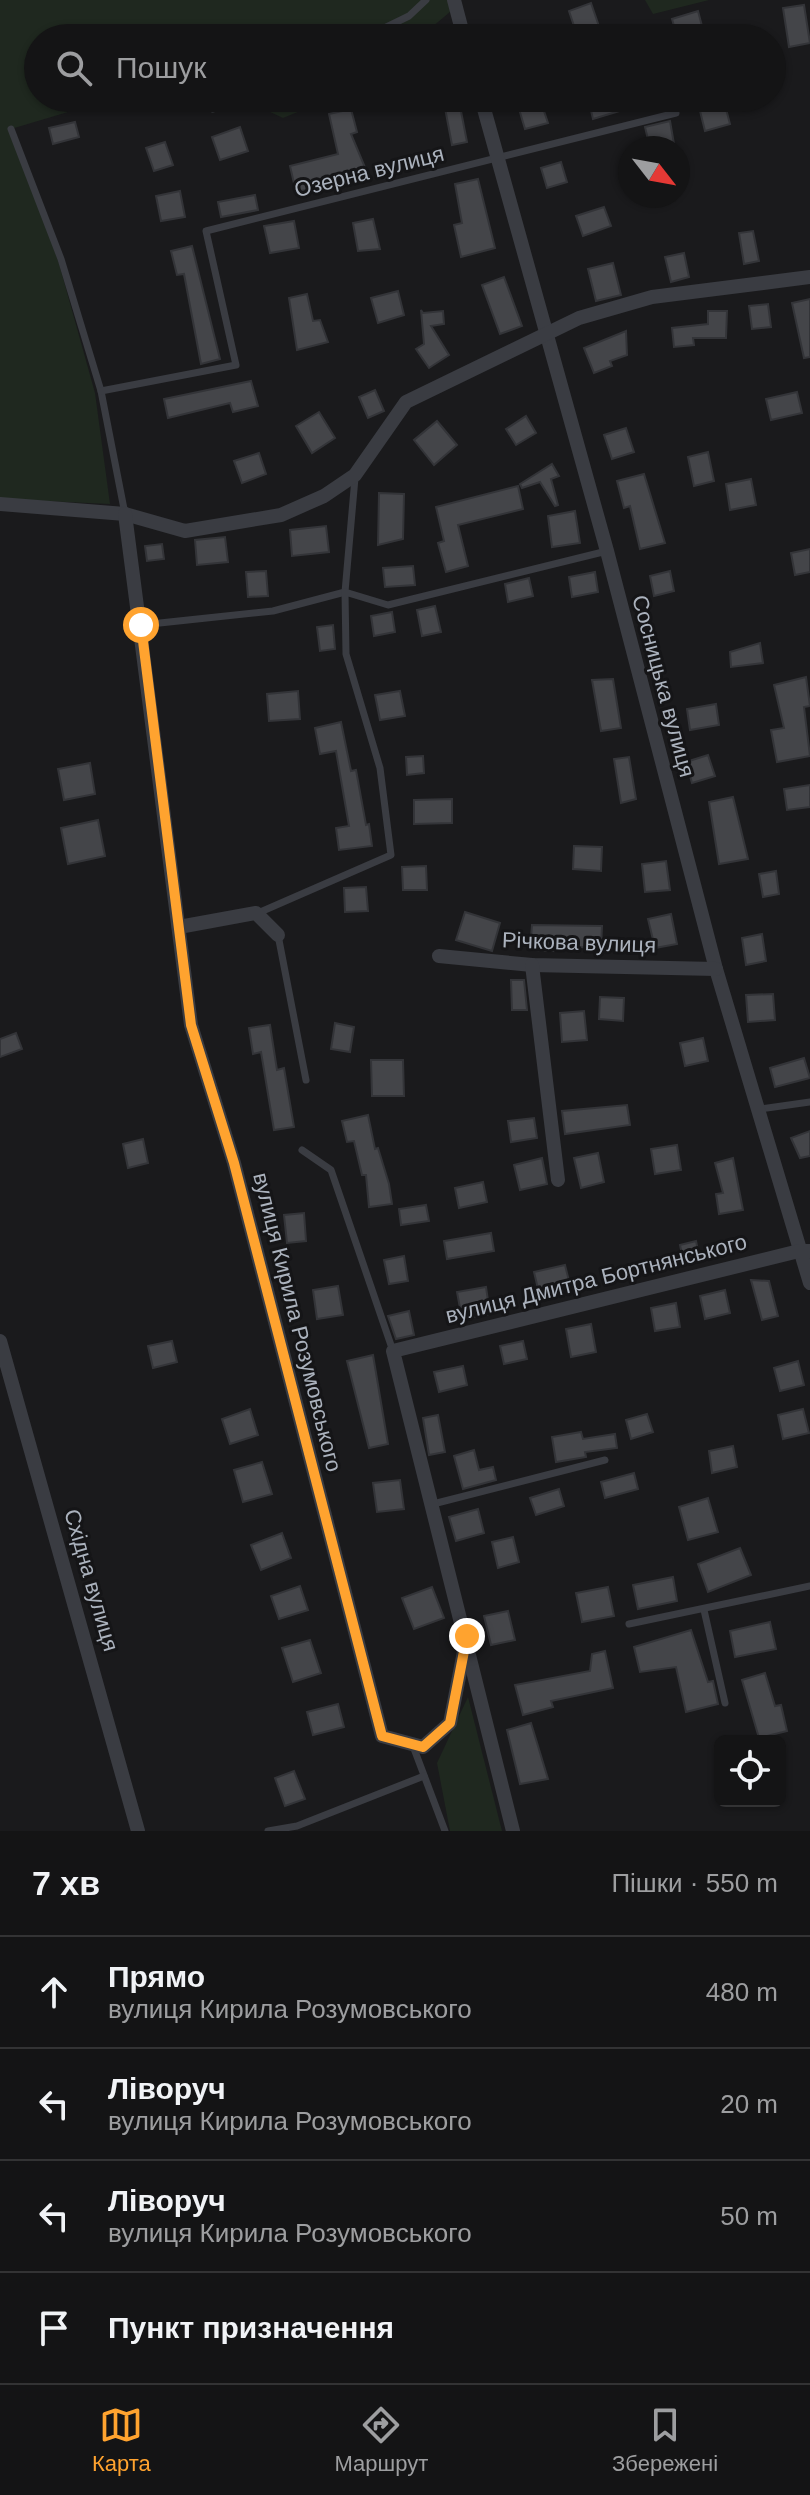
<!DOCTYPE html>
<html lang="uk">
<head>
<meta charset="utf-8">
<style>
	:root { --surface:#141415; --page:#1d1d1e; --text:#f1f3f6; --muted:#9d9ea0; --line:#333334; --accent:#ffa32f }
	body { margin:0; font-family:Helvetica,sans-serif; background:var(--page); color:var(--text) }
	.controls { position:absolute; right:24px; bottom:24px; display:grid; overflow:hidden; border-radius:12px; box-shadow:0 2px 6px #0004 }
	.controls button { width:72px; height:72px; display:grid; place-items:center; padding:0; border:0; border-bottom:2px solid var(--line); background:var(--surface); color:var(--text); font:40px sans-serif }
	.compass { position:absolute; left:618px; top:136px; width:72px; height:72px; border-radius:50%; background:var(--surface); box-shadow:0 2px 6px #0004; rotate:121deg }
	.stop { position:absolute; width:24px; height:24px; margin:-18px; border:6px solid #ffa32f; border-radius:50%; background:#fff }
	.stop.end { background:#ffa32f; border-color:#fff; box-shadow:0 2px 8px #0008 }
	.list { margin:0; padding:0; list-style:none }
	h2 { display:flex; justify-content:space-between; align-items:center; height:104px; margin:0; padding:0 32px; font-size:34px }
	h2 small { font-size:26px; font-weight:400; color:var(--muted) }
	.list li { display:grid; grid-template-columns:52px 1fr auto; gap:24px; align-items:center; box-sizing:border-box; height:112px; padding:0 32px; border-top:2px solid var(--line) }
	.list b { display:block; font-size:30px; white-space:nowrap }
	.list p { margin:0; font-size:26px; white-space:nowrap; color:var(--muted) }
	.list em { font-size:26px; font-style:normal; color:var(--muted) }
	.icon { flex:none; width:44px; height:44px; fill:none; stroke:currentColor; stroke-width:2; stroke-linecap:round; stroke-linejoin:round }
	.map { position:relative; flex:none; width:810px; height:1831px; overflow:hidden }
	.search { position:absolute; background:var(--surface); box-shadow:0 2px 6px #0004; left:24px; right:24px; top:24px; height:88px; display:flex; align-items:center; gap:20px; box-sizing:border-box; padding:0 28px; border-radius:44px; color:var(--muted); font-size:30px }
	.sheet { height:552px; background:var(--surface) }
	nav { display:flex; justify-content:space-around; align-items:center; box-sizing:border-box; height:112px; border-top:2px solid var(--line); background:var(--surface); font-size:22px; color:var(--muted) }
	nav a { display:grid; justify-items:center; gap:4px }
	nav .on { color:var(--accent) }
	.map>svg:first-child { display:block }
	.green { fill:#1f281f }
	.building { fill:#444549; stroke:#333438; stroke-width:2 }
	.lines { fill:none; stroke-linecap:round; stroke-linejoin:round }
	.lane { stroke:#3a3c42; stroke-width:7 }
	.street { stroke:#3a3c42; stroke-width:14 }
	.route { stroke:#ffa32f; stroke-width:10 }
	.labels { text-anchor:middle; stroke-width:6; stroke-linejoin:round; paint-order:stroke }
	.street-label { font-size:22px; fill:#abb2bd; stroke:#151517 }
</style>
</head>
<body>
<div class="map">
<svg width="810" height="1831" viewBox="0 0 810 1831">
	<rect width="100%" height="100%" fill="#1a1a1c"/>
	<!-- green -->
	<g class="green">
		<path d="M0 0H455L457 6 419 38H38V98H115L11 129 58 260 95 393 110 504 0 499Z"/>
		<path d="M645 0H709L653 14Z"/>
		<path d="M240 98H332L283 118Z"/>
		<path d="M468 1697 502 1831H450L437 1763Z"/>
	</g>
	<!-- building -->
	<g class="building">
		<path d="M591 3 603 38H578L569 11Z"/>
		<path d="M804 5 810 43 789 47 783 8Z"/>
		<path d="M698 11 702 26 676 33 672 19Z"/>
		<path d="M588 98H622L626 109 593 119Z"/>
		<path d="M541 102 548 123 525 129 519 109Z"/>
		<path d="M725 105 730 124 705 131 700 111Z"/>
		<path d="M460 106 467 142 452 145 445 108Z"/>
		<path d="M351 109 357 132 351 134 369 177 296 192 290 166 338 154 329 114Z"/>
		<path d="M670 121 674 144 650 148 645 127Z"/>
		<path d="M75 122 79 137 53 144 49 128Z"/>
		<path d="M240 127 248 151 220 160 212 137Z"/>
		<path d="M165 142 173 165 154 171 146 148Z"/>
		<path d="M561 162 567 182 547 188 541 168Z"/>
		<path d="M478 179 495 248 461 257 454 225 462 223 455 184Z"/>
		<path d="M180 191 185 217 161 221 156 196Z"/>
		<path d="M255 195 258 210 221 217 218 202Z"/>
		<path d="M604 207 611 226 583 236 576 216Z"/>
		<path d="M373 219 380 249 358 251 353 223Z"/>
		<path d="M294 221 299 248 270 253 264 226Z"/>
		<path d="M753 231 759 261 744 264 739 233Z"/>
		<path d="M192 246 220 359 201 364 184 274 177 275 171 251Z"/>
		<path d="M684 253 689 277 671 282 665 257Z"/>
		<path d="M613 263 621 295 596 301 588 269Z"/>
		<path d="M504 277 522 326 500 334 482 285Z"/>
		<path d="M398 291 404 315 378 323 371 298Z"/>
		<path d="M307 294 313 321 320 320 328 342 297 350 289 298Z"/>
		<path d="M810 299V357L804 358 792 303Z"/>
		<path d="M768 304 771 327 752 329 749 306Z"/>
		<path d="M421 310 423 313 443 311 444 324 431 326 449 355 429 368 416 349 424 344Z"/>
		<path d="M708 311H727L726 338H693L694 345 674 347 672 328 708 324Z"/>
		<path d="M626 331 627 355 610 361 612 366 594 373 584 348Z"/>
		<path d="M251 381 258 406 233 412 230 403 168 418 164 399Z"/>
		<path d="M375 390 384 411 368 418 359 397Z"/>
		<path d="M797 392 802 413 771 420 766 399Z"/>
		<path d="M319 412 335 438 312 453 296 426Z"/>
		<path d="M526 416 536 433 516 445 506 429Z"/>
		<path d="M437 421 457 445 434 465 414 440Z"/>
		<path d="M626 428 634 452 612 459 604 435Z"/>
		<path d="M708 452 714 481 694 486 688 457Z"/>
		<path d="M259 453 266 474 242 483 234 461Z"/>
		<path d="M552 464 559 476 551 479 558 505 555 506 540 482 522 488 520 484Z"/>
		<path d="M644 474 665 543 640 549 630 506 624 508 617 481Z"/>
		<path d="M751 479 756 505 730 510 726 484Z"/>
		<path d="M518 486 523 509 458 525 468 566 446 572 438 543 444 541 436 507Z"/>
		<path d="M379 493 404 494 403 539 378 545Z"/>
		<path d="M575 511 580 543 552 547 548 516Z"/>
		<path d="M326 526 329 552 292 556 290 530Z"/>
		<path d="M225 537 228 562 197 565 195 540Z"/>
		<path d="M162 544 164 559 147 561 145 546Z"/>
		<path d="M810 549V572L795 575 791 553Z"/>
		<path d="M413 566 415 585 385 587 383 568Z"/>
		<path d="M266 571 268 596 248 597 246 572Z"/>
		<path d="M670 571 674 591 654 596 650 576Z"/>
		<path d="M595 572 598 592 572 597 569 577Z"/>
		<path d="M529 578 533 596 508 602 505 584Z"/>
		<path d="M435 606 441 632 422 636 417 610Z"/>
		<path d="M392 612 395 632 374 636 371 616Z"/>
		<path d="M333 625 335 649 320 651 317 627Z"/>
		<path d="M760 643 763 663 731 667 730 652Z"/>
		<path d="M806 677 810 706 804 707 810 756 777 762 771 730 784 728 774 685Z"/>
		<path d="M613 679 621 728 601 731 592 680Z"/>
		<path d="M298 691 300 719 269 721 267 694Z"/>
		<path d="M400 691 405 716 380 720 375 695Z"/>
		<path d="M716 704 719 725 690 730 687 709Z"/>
		<path d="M341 722 351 771 356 770 366 825 369 824 372 846 339 850 336 828 349 826 336 751 320 754 315 728Z"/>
		<path d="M708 755 715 776 692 783 686 762Z"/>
		<path d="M423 756 424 773 407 775 406 757Z"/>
		<path d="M629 757 636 799 621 803 614 759Z"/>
		<path d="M90 763 95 794 64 800 58 769Z"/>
		<path d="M810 785V807L787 810 784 789Z"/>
		<path d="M733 797 748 859 719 864 709 802Z"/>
		<path d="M452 799V823L414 824V800Z"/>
		<path d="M98 820 105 856 68 864 61 828Z"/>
		<path d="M574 846 602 847 601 871 573 869Z"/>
		<path d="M666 861 670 890 645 892 642 864Z"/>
		<path d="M426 866 427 890H403L402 867Z"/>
		<path d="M776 871 779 894 763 897 759 874Z"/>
		<path d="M366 887 368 911 345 912 344 888Z"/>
		<path d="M465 912 500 923 492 951 456 940Z"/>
		<path d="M671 914 677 944 655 948 648 919Z"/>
		<path d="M532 925 602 926 601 948 555 946V951L530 950Z"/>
		<path d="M762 934 766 961 746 965 742 938Z"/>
		<path d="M511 980H524L527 1010H512Z"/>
		<path d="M773 994 775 1020 748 1022 746 995Z"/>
		<path d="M600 997 624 998 623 1021 599 1019Z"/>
		<path d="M584 1011 587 1040 562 1042 560 1013Z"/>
		<path d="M335 1023 354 1027 350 1052 331 1049Z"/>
		<path d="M270 1025 277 1070 284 1068 294 1127 274 1130 261 1052 253 1054 249 1028Z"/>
		<path d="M16 1033 22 1049 0 1057V1039Z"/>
		<path d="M703 1038 708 1061 685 1066 680 1043Z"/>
		<path d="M804 1058 810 1078 775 1087 770 1068Z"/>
		<path d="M371 1060H403L404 1096H372Z"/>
		<path d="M627 1105 630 1125 565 1134 562 1111Z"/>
		<path d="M368 1115 375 1149 378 1148 389 1184 392 1204 369 1207 366 1175H362L354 1141 347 1142 342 1121Z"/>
		<path d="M534 1118 537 1138 511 1142 508 1121Z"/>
		<path d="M810 1131V1156L800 1158 791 1138Z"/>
		<path d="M143 1139 148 1163 128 1168 123 1144Z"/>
		<path d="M677 1145 681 1170 655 1174 651 1149Z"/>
		<path d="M598 1153 604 1182 581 1188 574 1158Z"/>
		<path d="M542 1158 547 1184 520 1190 514 1165Z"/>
		<path d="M733 1158 743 1210 719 1214 716 1194 723 1193 715 1163Z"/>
		<path d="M483 1182 487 1202 459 1208 455 1188Z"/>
		<path d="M426 1205 429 1221 401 1225 399 1209Z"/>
		<path d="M304 1213 306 1241 287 1243 284 1215Z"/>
		<path d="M491 1233 494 1251 447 1259 444 1241Z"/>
		<path d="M696 1241 700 1260 684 1264 680 1245Z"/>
		<path d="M404 1256 408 1281 389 1284 384 1260Z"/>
		<path d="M565 1265 570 1285 539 1293 534 1272Z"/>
		<path d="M751 1280 769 1281 778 1316 762 1320Z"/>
		<path d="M338 1286 343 1315 317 1319 313 1290Z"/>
		<path d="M486 1287 490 1314 462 1319 457 1292Z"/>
		<path d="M725 1290 730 1313 705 1319 700 1296Z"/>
		<path d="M676 1303 680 1327 655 1331 651 1308Z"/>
		<path d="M409 1311 414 1335 396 1339 388 1316Z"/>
		<path d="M591 1324 596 1352 571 1357 566 1329Z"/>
		<path d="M172 1341 177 1362 153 1368 148 1346Z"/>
		<path d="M523 1341 527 1359 504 1364 500 1346Z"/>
		<path d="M373 1355 388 1444 369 1448 347 1361Z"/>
		<path d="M798 1361 804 1385 780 1391 774 1368Z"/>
		<path d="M463 1366 467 1385 439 1392 434 1372Z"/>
		<path d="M250 1409 258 1435 230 1444 222 1419Z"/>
		<path d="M803 1409 809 1433 783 1439 778 1415Z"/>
		<path d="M647 1414 653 1432 631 1439 626 1420Z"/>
		<path d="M438 1415 445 1452 429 1455 423 1418Z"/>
		<path d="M581 1432 583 1439 615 1434 617 1448 585 1452 586 1457 556 1462 552 1437Z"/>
		<path d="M733 1446 737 1467 712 1473 709 1451Z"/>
		<path d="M474 1450 479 1470 493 1467 496 1480 463 1489 454 1456Z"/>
		<path d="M262 1462 272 1494 243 1502 234 1470Z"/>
		<path d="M634 1473 638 1489 605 1498 601 1482Z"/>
		<path d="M400 1480 404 1509 377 1512 373 1483Z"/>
		<path d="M559 1489 564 1506 536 1515 530 1498Z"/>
		<path d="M708 1498 718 1532 688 1540 679 1507Z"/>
		<path d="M478 1509 484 1533 456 1541 449 1517Z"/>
		<path d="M282 1533 291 1558 261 1570 251 1545Z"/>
		<path d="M513 1537 519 1562 498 1568 492 1542Z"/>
		<path d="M740 1548 751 1575 708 1592 698 1564Z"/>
		<path d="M673 1577 677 1601 638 1609 633 1585Z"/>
		<path d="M300 1586 308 1610 279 1619 271 1596Z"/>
		<path d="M432 1587 444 1618 414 1629 402 1598Z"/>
		<path d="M608 1587 614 1616 582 1622 576 1593Z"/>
		<path d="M508 1611 515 1640 491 1645 484 1616Z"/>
		<path d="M770 1622 776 1649 735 1657 730 1631Z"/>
		<path d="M691 1630 708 1682 713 1681 718 1704 686 1712 676 1667 640 1672 634 1647Z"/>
		<path d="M310 1640 321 1673 293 1682 282 1648Z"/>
		<path d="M605 1651 613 1688 551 1701 553 1707 523 1715 515 1685 590 1671 592 1654Z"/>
		<path d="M765 1673 775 1706 781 1705 787 1731 759 1738 742 1680Z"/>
		<path d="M338 1704 344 1727 313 1735 307 1712Z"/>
		<path d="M531 1723 548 1779 520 1784 507 1730Z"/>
		<path d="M294 1771 305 1799 285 1806 275 1778Z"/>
	</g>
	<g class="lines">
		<!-- lane -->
		<g class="lane">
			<path d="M364 38 409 16 426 0"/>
			<path d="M213 109 237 98"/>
			<path d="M11 129 61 259 101 391 125 514"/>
			<path d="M101 391 236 365 206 231 676 113"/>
			<path d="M141 625 273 611 345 592 355 478"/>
			<path d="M258 913 391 855 380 768 346 654 345 592 388 605 607 551"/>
			<path d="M278 935 306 1080"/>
			<path d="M760 1109 810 1102"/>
			<path d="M302 1150 331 1170 393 1351"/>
			<path d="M433 1504 605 1460"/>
			<path d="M704 1610 725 1703"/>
			<path d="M629 1624 810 1586"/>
			<path d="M413 1746 445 1831"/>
			<path d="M268 1831 297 1826 424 1776"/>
		</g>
		<!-- street -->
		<g class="street">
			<path d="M454 0 464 38"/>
			<path d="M481 98 607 551 716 969 810 1283"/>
			<path d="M0 504 125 514 185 531 281 515 324 496 355 475 406 402 579 318 652 297 810 277"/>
			<path d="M125 514 191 1025 234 1163 382 1736 423 1747 450 1723 467 1636"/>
			<path d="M179 927 256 913 278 935"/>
			<path d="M439 956 532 965 716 969"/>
			<path d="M532 965 558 1180"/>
			<path d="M0 1341 138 1831"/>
			<path d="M513 1831 393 1351 799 1251H810"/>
		</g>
	</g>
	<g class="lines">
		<!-- route -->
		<path class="route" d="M141 625 191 1025 234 1163 382 1736 423 1747 450 1723 467 1636"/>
	</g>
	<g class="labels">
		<!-- street labels -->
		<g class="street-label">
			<text transform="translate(369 171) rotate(-14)" y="8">Озерна вулиця</text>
			<text transform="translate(664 686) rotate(75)" y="8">Сосницька вулиця</text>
			<text transform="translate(579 942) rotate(2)" y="8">Річкова вулиця</text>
			<text transform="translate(596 1278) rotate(-14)" y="8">вулиця Дмитра Бортнянського</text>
			<text transform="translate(298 1322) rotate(76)" y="8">вулиця Кирила Розумовського</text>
			<text transform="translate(92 1580) rotate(74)" y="8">Східна вулиця</text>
		</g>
	</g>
</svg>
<div class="controls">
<button><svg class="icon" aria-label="locate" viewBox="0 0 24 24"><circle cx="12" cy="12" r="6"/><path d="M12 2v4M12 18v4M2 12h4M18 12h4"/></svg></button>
</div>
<svg class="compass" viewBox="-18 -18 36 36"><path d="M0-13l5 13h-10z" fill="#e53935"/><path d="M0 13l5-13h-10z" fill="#9d9ea0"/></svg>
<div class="stop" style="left:141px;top:625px"></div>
<div class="stop end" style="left:467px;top:1636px"></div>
<div class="search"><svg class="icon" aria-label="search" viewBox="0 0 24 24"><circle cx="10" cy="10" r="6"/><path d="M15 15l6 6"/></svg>Пошук</div>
</div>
<section class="sheet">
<h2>7 хв<small>Пішки · 550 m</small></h2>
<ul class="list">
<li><svg class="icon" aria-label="ahead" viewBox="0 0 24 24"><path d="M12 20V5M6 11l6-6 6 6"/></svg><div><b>Прямо</b><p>вулиця Кирила Розумовського</p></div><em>480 m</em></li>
<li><svg class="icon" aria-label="left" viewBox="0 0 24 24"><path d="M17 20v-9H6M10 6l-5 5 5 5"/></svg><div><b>Ліворуч</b><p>вулиця Кирила Розумовського</p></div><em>20 m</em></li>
<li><svg class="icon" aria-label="left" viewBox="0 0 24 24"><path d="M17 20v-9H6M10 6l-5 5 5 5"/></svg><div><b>Ліворуч</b><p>вулиця Кирила Розумовського</p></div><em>50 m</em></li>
<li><svg class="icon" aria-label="arrive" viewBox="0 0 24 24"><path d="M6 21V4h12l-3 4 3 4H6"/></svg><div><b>Пункт призначення</b></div></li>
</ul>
</section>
<nav>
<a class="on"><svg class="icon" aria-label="map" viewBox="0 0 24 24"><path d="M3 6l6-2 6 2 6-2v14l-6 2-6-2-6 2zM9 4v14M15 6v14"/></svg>Карта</a>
<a><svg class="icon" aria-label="directions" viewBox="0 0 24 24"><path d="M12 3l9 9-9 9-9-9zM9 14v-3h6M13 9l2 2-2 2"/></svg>Маршрут</a>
<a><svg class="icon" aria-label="saved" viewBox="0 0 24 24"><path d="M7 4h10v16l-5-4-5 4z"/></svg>Збережені</a>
</nav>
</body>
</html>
